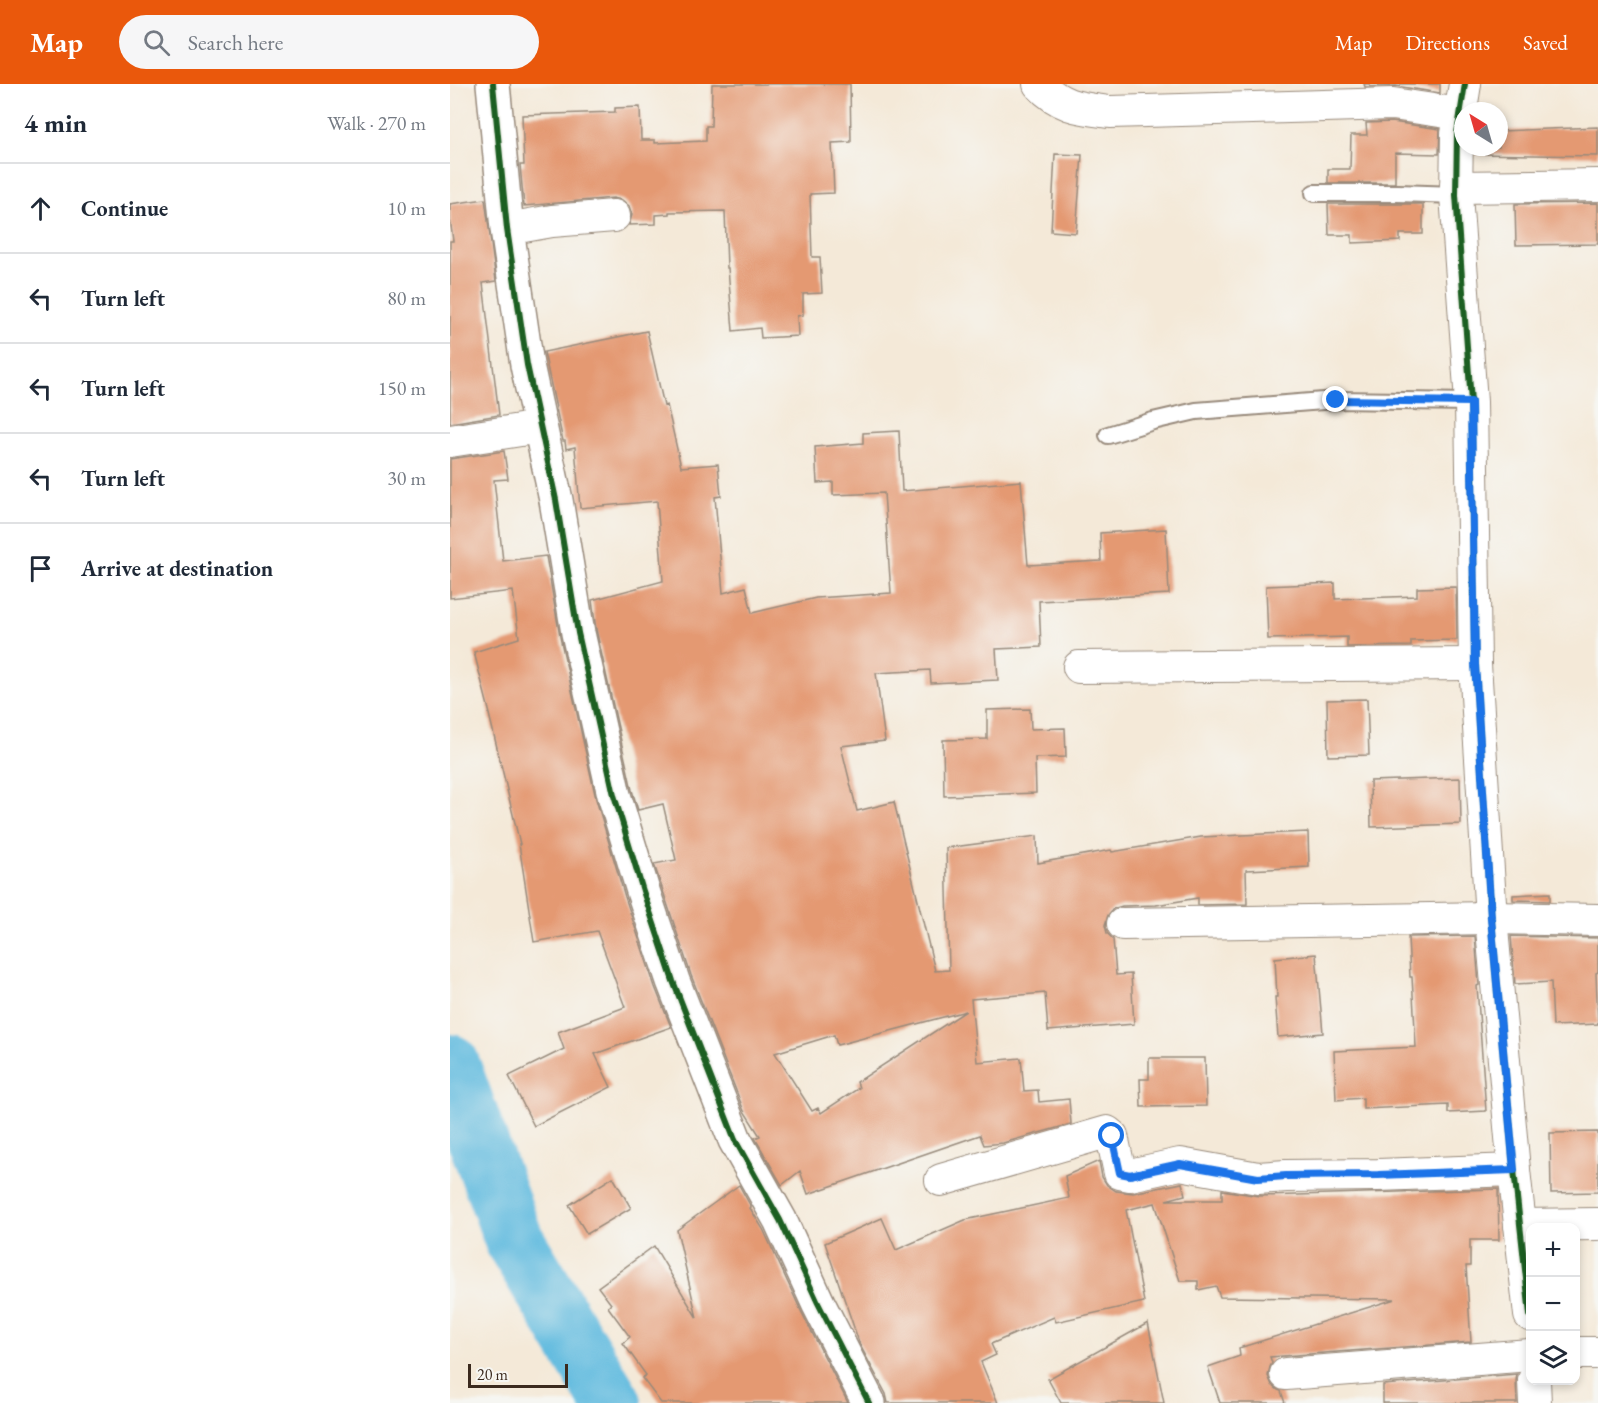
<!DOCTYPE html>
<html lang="en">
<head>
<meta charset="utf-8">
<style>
	:root { --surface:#fff; --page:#f6f6f7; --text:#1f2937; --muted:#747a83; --line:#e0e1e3; --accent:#ea580c }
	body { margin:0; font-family:"EB Garamond",serif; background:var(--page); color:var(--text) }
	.controls { position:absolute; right:18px; bottom:18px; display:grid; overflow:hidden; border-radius:12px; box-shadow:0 3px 9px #0003 }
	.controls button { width:54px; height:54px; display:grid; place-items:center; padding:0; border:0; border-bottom:2px solid var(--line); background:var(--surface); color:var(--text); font:30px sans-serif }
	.compass { position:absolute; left:1004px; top:18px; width:54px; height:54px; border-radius:50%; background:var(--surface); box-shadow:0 3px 9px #0003; rotate:323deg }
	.scale { position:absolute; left:18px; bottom:15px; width:100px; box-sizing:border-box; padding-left:6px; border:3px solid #3b2a1e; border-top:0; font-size:16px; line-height:21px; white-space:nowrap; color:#3b2a1e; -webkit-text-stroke:4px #f6f6f2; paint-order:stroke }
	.stop { position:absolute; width:18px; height:18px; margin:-14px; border:4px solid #1a73e8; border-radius:50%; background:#fff }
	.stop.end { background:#1a73e8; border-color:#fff; box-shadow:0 2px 6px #0008 }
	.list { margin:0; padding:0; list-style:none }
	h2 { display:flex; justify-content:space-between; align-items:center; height:78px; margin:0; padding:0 24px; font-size:26px }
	h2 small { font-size:20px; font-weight:400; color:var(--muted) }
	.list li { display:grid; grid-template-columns:39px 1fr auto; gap:18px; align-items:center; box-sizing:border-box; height:90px; padding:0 24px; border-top:2px solid var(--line) }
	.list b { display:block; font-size:22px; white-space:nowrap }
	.list em { font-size:20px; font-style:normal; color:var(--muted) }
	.icon { flex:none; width:33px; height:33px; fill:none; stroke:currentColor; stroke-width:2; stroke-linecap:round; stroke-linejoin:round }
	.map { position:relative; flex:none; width:1148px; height:1319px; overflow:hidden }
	header { display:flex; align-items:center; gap:36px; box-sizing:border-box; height:84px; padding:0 30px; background:var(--accent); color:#fff }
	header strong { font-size:28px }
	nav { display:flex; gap:33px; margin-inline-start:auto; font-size:21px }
	.search { width:420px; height:54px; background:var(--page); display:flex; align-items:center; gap:15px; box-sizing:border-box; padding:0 21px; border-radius:33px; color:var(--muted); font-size:22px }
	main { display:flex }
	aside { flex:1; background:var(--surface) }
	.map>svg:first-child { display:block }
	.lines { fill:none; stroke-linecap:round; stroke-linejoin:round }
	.river { stroke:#62bbdf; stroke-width:60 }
	.building { fill:#e49972; fill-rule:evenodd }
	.service-casing { stroke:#988a7b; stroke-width:20 }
	.minor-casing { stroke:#988a7b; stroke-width:34 }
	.tertiary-casing { stroke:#988a7b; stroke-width:36 }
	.service { stroke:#fff; stroke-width:16 }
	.minor { stroke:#fff; stroke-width:32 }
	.tertiary { stroke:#fff; stroke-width:33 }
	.cycleway-casing { stroke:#f6f6f2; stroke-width:10 }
	.cycleway { stroke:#1b5e20; stroke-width:6 }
	.route { stroke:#1a73e8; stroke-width:8 }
</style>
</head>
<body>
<header>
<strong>Map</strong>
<div class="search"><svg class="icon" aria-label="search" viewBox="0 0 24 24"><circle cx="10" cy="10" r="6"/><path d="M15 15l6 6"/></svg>Search here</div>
<nav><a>Map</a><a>Directions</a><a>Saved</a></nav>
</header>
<main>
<aside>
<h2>4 min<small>Walk · 270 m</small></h2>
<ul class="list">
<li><svg class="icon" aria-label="ahead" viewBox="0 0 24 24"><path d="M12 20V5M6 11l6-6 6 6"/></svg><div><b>Continue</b></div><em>10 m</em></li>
<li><svg class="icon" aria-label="left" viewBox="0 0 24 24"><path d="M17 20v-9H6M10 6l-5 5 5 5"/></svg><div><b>Turn left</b></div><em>80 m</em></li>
<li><svg class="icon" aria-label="left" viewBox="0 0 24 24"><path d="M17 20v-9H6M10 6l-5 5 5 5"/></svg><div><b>Turn left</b></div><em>150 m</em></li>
<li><svg class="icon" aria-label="left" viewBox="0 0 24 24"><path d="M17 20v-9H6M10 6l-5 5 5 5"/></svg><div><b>Turn left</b></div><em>30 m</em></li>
<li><svg class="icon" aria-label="arrive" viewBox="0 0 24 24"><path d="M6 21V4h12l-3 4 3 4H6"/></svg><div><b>Arrive at destination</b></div></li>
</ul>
</aside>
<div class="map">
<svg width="1148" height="1319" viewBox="0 0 1148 1319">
	<rect width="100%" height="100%" fill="#f6f6f2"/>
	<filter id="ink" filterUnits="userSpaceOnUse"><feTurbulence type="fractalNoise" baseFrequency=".0167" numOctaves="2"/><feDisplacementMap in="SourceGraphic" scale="12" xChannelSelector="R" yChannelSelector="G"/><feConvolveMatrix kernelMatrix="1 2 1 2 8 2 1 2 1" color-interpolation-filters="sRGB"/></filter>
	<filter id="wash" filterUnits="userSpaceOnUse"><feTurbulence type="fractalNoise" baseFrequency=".008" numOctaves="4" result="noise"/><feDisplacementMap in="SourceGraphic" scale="24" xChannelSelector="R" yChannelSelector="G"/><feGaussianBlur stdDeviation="1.35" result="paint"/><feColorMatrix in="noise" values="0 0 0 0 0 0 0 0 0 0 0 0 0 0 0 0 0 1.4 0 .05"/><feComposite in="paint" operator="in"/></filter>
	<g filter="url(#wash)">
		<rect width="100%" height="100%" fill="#f4e9d8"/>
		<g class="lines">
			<!-- river -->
			<path class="river" d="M0 980 64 1156 162 1319"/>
		</g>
		<g id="blocks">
			<!-- building -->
			<g class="building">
				<path d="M262 0H400L401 58 382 59 384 109 360 110 362 173H370L372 209 353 210V231L347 232 348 252 311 254 310 244 283 247 278 184H277L275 127 219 128V130L206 131V140L179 141 182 131 179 122 172 116 163 114 74 122 70 81H74L72 31 165 28V24L190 23 191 56H205V59L256 57V42H261Z"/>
				<path d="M914 0H990V9L946 2 915 3Z"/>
				<path d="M942 38 990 45 989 70 945 69V99H878V85H900L901 51H917L916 39Z"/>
				<path d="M1148 43V72L1025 70V63H1049V47Z"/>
				<path d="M605 70 632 71 626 149 601 147Z"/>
				<path d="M35 115 46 197 33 199 49 331 0 339V157H3L0 134V120Z"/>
				<path d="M1148 119V160L1066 161 1065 120Z"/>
				<path d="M878 120H973V150H950V157L902 159V151H879Z"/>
				<path d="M197 247 214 322 217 321 231 383 268 380 271 412 265 413 273 509 296 503 302 529 366 514 441 509 434 409 383 411V398L367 399 365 363 413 359V349L449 347 452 407 571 397 578 481 651 477 650 449 716 445 719 510 589 517 591 563 546 565 548 596 481 599 480 586 426 589 435 657 391 662 407 727 444 718 485 887 499 886 496 764 587 752 588 779 661 766 662 768 751 753 858 748 859 783 796 786 797 820 748 821V814L706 821 672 822 663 825 658 831 655 841 657 849 663 855 666 891 681 890 684 940 598 947 595 909 521 915 527 978 571 974 574 1007 588 1006 589 1018 619 1015 621 1040 553 1059 534 1061 530 1051 358 1110 350 1087 332 1101 305 1054 310 1052 294 1027 241 891 204 780 226 776 213 720 188 726 182 706 146 545 142 516 213 497 207 417 130 424 125 363 116 365 115 357H113L94 268ZM516 927 407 998 409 1004 371 1029 368 1024 362 1027 325 969 384 951 387 961Z"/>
				<path d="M54 367 58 395 44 396 53 477 96 472 110 553 146 715 175 813 205 903 221 943 145 970 161 1003 84 1042 59 992 114 965 108 948 175 923 147 847 84 858 69 760H70L39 630H40L24 568 69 554 63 507 0 514V375Z"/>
				<path d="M885 499V515L967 512V504L1006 503 1007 556 961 557V562L897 563V553L818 555 816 502Z"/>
				<path d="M917 615 919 671 878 672 877 616Z"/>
				<path d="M580 625 581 645 615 644 616 673 585 674 586 709 494 712 493 656 537 655V626Z"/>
				<path d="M1010 694 1011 740 921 743 920 697Z"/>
				<path d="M1100 809V817L1063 816V811Z"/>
				<path d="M1025 852 1029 901 1027 902 1036 1027 998 1029V1021L913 1025V1014L886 1016 884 967 966 963 962 893H960L958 853Z"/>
				<path d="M1061 852 1148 854V888L1146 889 1148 940 1103 942 1101 898 1065 900Z"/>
				<path d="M866 870 873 949 828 953 825 913H827L825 874Z"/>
				<path d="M699 974H755L756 1022 691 1023 690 995H699Z"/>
				<path d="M1148 1048V1108L1101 1109 1100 1049Z"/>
				<path d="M649 1077 652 1093 657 1101 666 1107 683 1109 732 1099 735 1111 716 1116H772V1106L809 1112 1048 1105 1049 1156H1020V1182H1016L1021 1258 820 1273 822 1279 820 1283 818 1292 822 1301 828 1306 831 1307 835 1319H770L758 1283 790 1272 789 1264 945 1215 770 1213 766 1202 748 1206V1197H730L705 1119 676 1126 694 1218 606 1238 604 1233 541 1260 546 1271 531 1278 548 1319H438L436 1310 410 1261 375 1159 432 1134 446 1166 515 1136 619 1114 615 1092Z"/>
				<path d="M163 1093 181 1124 137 1150 119 1121Z"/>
				<path d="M289 1101 301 1123 300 1124 313 1145 351 1227 398 1319H211L192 1294 196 1291 173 1259 180 1253 158 1223 161 1220 148 1203 204 1162 247 1234 227 1146Z"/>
				<path d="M698 1239 714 1319H611L598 1295Z"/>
				<path d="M1067 1290 1066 1297 1067 1319H933V1301Z"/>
			</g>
		</g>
	</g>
	<g filter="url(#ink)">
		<use href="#blocks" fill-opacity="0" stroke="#988a7b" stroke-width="1.5"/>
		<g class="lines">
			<defs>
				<g id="service">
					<path d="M864 109H948L1006 111"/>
					<path d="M658 351 703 337 746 327 886 316 1021 318"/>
				</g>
				<g id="minor">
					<path d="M589 0C611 23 629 24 660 28L943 20 1010 30"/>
					<path d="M1015 0 1007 50 1006 111 1021 318 1025 580 1041 834 1064 1086 1080 1231"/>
					<path d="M1006 103 1148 101"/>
					<path d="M57 145 102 137 164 132"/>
					<path d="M0 357 90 343"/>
					<path d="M629 583 1025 580"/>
					<path d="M673 840 1041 834 1148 836"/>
					<path d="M491 1096 657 1048 662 1052 670 1089 680 1091 730 1080 808 1094 836 1092 928 1091 1064 1086"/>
					<path d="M1070 1141 1148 1140"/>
					<path d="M1126 1269H1148"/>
					<path d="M836 1290 1080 1271"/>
					<path d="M1084 1296 1085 1319"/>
				</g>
				<path id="tertiary" d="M43 0 57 145 77 281 106 416 128 549 164 711 193 807 223 897 285 1056 330 1136 368 1219 419 1319"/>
			</defs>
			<!-- service casing -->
			<use href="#service" class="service-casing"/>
			<!-- minor casing -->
			<use href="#minor" class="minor-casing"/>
			<!-- tertiary casing -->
			<use href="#tertiary" class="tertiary-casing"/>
			<!-- service -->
			<use href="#service" class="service"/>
			<!-- minor -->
			<use href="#minor" class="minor"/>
			<!-- tertiary -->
			<use href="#tertiary" class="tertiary"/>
			<defs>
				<g id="cycleway">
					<path d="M43 0 57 145 77 281 106 416 128 549 164 711 193 807 223 897 285 1056 330 1136 368 1219 419 1319"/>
					<path d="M1015 0 1007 50 1006 111 1021 318 1025 580 1041 834 1064 1086 1080 1231"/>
				</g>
			</defs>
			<!-- cycleway casing -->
			<use href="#cycleway" class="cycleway-casing"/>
			<!-- cycleway -->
			<use href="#cycleway" class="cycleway"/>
		</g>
	</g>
	<g class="lines" filter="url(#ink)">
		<!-- route -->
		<path class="route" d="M662 1052 670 1089 680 1091 730 1080 808 1094 836 1092 928 1091 1064 1086 1041 834 1025 580 1021 318 886 316"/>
	</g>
</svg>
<div class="controls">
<button>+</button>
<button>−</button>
<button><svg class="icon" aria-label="layers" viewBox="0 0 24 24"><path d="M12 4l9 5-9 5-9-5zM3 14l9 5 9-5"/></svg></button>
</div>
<svg class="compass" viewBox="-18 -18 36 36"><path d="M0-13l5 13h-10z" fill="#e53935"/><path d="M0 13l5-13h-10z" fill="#747a83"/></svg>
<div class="scale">20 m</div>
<div class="stop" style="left:662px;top:1052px"></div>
<div class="stop end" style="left:886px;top:316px"></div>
</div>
</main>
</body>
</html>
